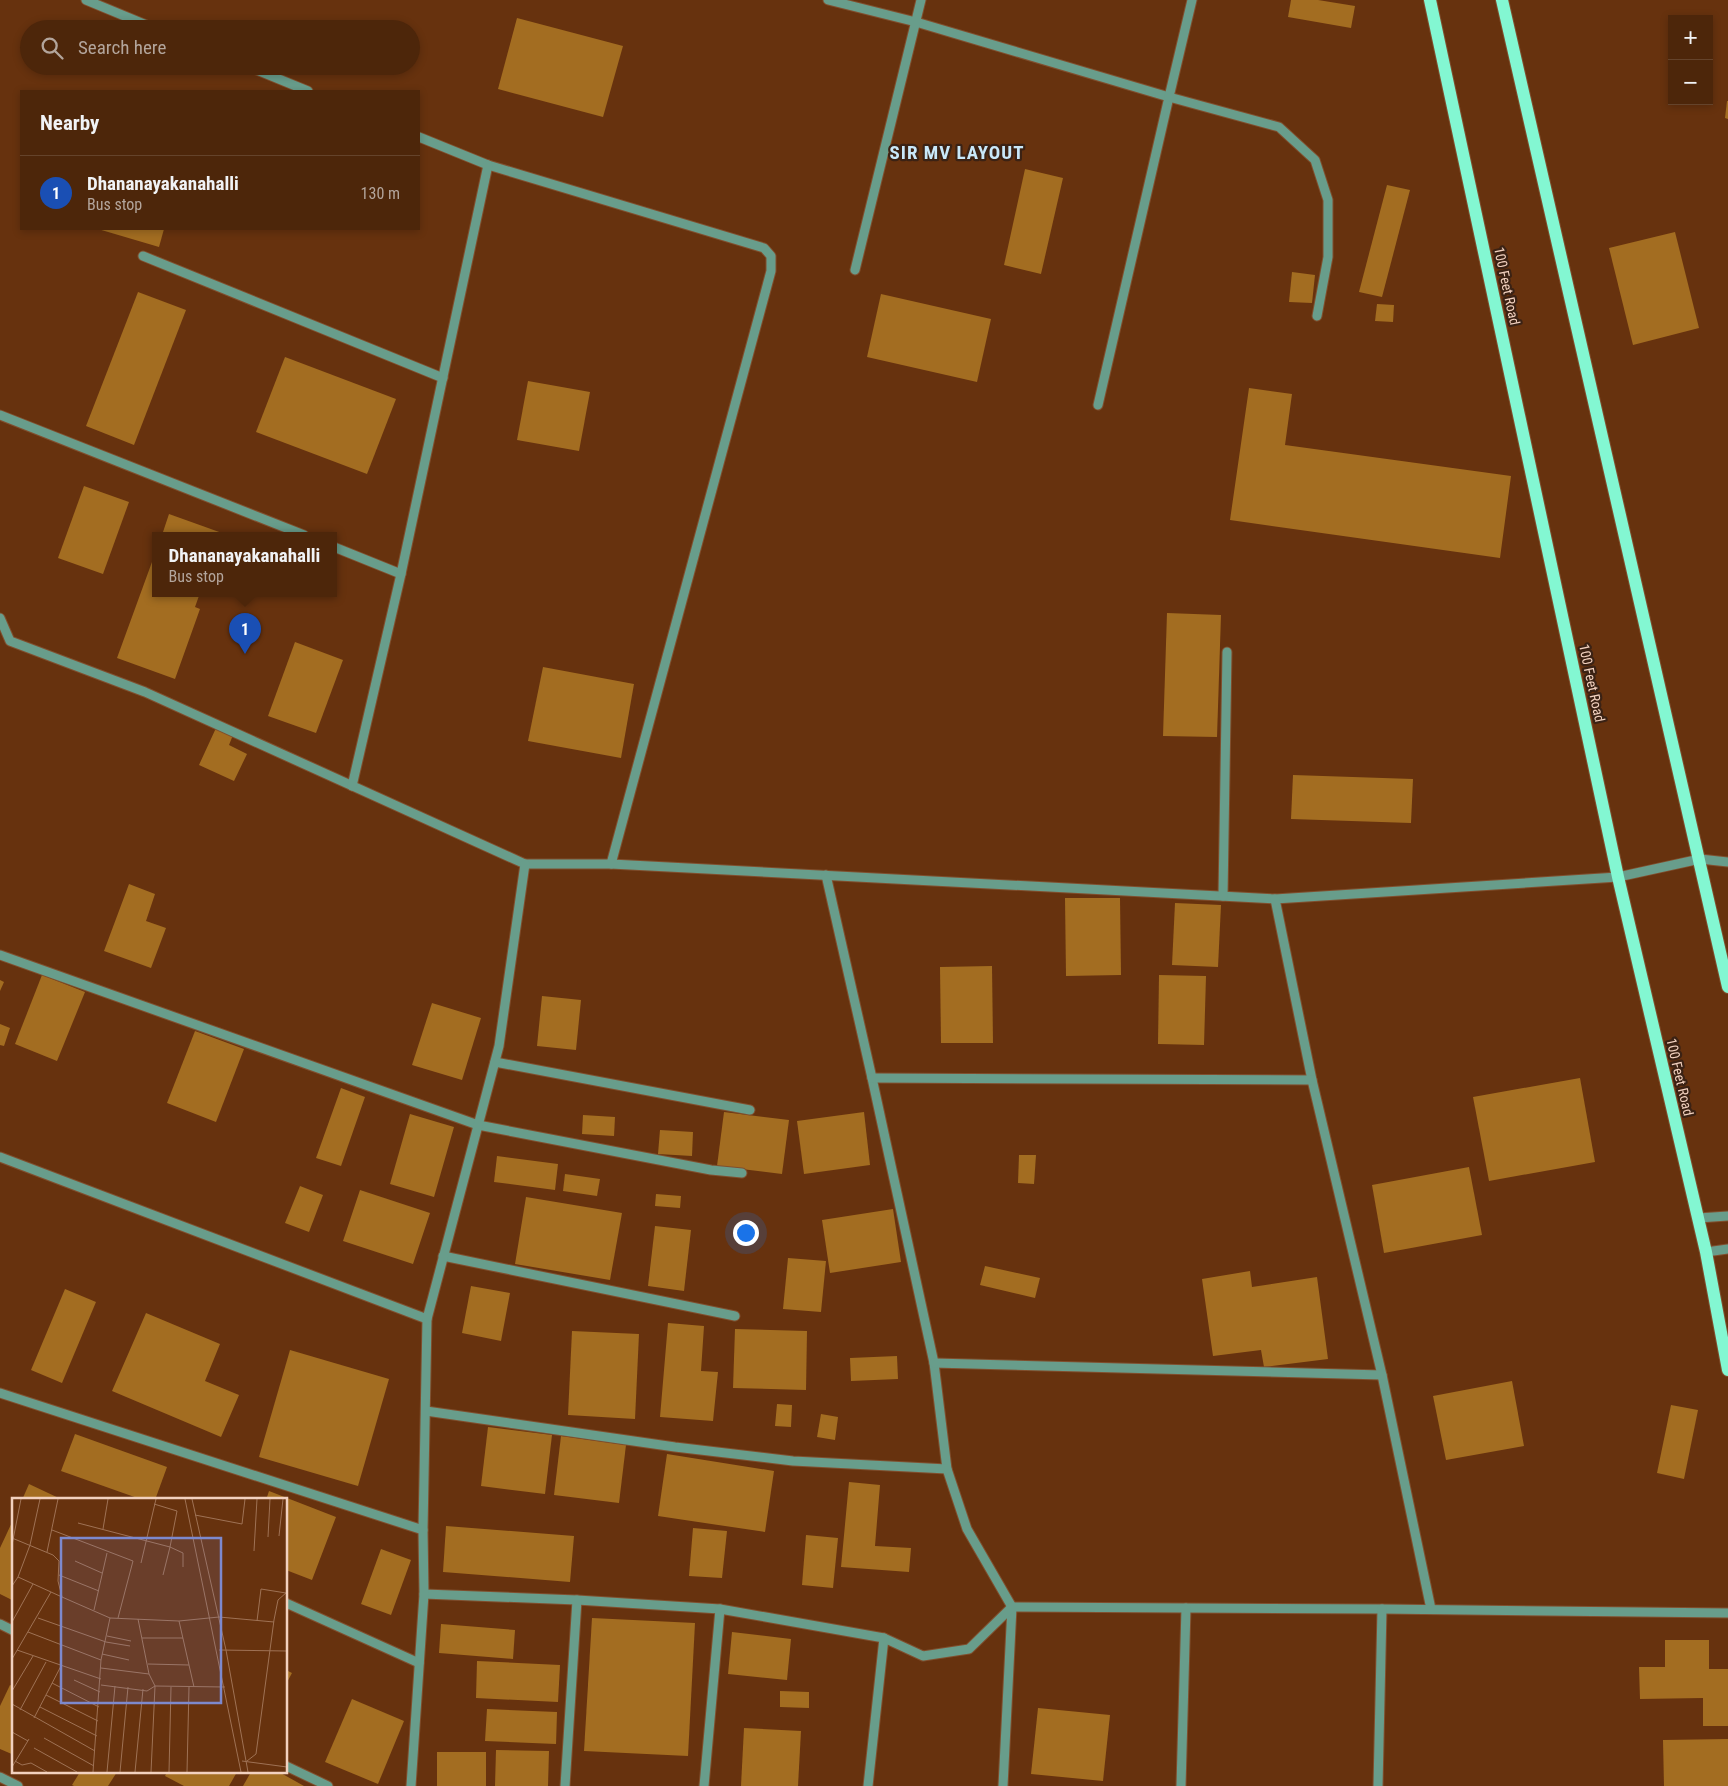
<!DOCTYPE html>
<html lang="en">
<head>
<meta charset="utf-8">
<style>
	:root { --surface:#4d260a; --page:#542e13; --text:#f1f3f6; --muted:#b3a59c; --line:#64432b; --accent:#67c4f0 }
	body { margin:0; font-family:"Roboto Condensed",sans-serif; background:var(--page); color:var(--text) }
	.controls { position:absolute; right:15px; top:15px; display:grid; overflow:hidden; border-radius:0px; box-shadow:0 2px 8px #0003 }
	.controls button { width:45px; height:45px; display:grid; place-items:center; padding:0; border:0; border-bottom:1px solid var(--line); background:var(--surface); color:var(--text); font:25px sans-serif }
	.you { position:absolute; left:745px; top:1232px; width:18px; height:18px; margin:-12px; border:4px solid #fff; border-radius:50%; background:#1a73e8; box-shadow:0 0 0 8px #1a73e833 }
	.badge { display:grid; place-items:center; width:32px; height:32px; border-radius:50%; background:var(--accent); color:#fff; font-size:16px; font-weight:700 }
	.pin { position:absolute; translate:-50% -41px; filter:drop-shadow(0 1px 2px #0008) }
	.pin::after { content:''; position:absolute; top:26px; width:18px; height:15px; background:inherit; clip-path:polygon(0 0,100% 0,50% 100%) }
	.popup { position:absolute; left:152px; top:532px; width:185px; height:65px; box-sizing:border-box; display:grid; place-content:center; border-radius:0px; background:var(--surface); filter:drop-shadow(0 1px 4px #0005); font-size:16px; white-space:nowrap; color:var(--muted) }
	.popup b { font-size:19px; color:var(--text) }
	.popup::after { content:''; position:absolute; left:50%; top:100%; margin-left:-10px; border:10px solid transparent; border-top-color:var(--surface) }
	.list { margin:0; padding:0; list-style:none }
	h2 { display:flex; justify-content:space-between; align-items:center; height:65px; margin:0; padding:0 20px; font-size:21px }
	h2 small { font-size:16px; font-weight:400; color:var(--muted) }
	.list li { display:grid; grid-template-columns:32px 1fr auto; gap:15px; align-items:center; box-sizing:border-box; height:75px; padding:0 20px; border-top:1px solid var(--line) }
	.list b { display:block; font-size:19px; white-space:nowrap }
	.list p { margin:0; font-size:16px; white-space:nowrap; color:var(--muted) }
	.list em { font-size:16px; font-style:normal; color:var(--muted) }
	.icon { flex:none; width:28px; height:28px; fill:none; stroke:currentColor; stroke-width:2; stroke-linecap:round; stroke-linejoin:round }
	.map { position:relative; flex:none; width:1728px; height:1786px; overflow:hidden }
	.search { position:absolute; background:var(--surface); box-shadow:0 2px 8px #0003; left:20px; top:20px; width:400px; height:55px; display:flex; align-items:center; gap:12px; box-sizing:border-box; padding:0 18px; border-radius:28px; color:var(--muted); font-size:19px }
	.panel { position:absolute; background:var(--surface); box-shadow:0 2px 8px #0003; left:20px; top:90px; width:400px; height:140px; border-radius:0px }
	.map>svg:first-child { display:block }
	.building { fill:#a36d21 }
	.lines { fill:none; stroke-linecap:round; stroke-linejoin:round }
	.minor-casing { stroke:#804f2e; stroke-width:11 }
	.major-casing { stroke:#804f2e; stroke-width:14 }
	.minor { stroke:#689d8b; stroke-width:9 }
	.major { stroke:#83f7d2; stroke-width:12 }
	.labels { text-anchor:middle; stroke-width:4.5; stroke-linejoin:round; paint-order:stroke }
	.street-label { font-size:14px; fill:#f2d1bf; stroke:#3b2214 }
	.district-label { font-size:19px; font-weight:bold; letter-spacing:1px; fill:#c9e8f9; stroke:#3b2214 }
	.inset-road { fill:none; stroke:#9f7255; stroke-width:1 }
	.view { fill:#7d89cd; fill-opacity:0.15; stroke:#7d89cd; stroke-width:2.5 }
	.inset-edge { fill:none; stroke:#f2d1bf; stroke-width:2.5 }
</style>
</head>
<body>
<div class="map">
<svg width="1728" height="1786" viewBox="0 0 1728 1786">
	<rect width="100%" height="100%" fill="#67320e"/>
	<!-- building -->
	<g class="building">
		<path d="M1291 0H1318L1355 6 1351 28 1288 17Z"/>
		<path d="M517 18 623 46 603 117 498 89Z"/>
		<path d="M1727 101H1728V119L1725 118Z"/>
		<path d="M1025 169 1063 178 1041 274 1004 265Z"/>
		<path d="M1387 185 1410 190 1382 297 1359 292Z"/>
		<path d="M98 229H164L159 247Z"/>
		<path d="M1675 232 1699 328 1633 345 1609 248Z"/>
		<path d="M1292 272 1315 275 1312 303 1289 302Z"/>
		<path d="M138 292 186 310 134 445 86 426Z"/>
		<path d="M881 294 991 319 977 382 867 357Z"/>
		<path d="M1377 304 1394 305 1393 322 1375 321Z"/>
		<path d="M285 357 396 399 367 474 256 432Z"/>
		<path d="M528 381 590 392 579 451 517 440Z"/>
		<path d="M1249 388 1292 394 1285 445 1511 476 1500 558 1230 520Z"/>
		<path d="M84 486 129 502 103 574 58 558Z"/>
		<path d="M169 514 222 533 221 535H162Z"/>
		<path d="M156 551V593H200L195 607 200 609 175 679 117 658Z"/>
		<path d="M1167 613 1221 615 1217 737 1163 736Z"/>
		<path d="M295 642 343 660 316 733 268 716Z"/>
		<path d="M543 667 634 684 621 758 528 741Z"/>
		<path d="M216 728 233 735 229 745 247 754 234 781 199 765Z"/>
		<path d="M1293 775 1413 779 1411 823 1291 819Z"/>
		<path d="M129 884 155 894 146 921 166 928 151 968 104 951Z"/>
		<path d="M1065 898H1120L1121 975 1066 976Z"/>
		<path d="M1175 903 1221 905 1218 967 1172 965Z"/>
		<path d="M992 966 993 1043H941L940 967Z"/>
		<path d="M42 975 85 992 57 1061 15 1044Z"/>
		<path d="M1159 975 1206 976 1204 1045 1158 1044Z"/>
		<path d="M0 980 4 982 0 991Z"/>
		<path d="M542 996 581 1000 576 1050 537 1046Z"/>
		<path d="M432 1003 481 1018 462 1080 412 1065Z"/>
		<path d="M0 1024 10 1028 4 1046 0 1045Z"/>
		<path d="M195 1031 244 1049 216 1122 167 1103Z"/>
		<path d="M1580 1078 1595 1162 1489 1181 1473 1097Z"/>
		<path d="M341 1088 365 1097 341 1166 316 1158Z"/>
		<path d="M724 1112 789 1120 782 1174 717 1166Z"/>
		<path d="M864 1112 870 1165 804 1174 797 1121Z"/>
		<path d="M410 1114 454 1127 434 1197 390 1184Z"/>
		<path d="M583 1115 615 1117 614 1136 582 1134Z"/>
		<path d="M660 1130 693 1132 692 1156 658 1154Z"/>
		<path d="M1019 1155H1036L1034 1184 1018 1183Z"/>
		<path d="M497 1156 558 1164 555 1190 494 1182Z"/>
		<path d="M1469 1167 1482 1235 1384 1253 1372 1185Z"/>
		<path d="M565 1174 600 1179 597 1196 563 1191Z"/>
		<path d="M300 1186 323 1195 309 1232 285 1223Z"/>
		<path d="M360 1190 430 1213 413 1264 343 1241Z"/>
		<path d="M656 1194 681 1196 680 1208 655 1206Z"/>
		<path d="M526 1197 622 1213 610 1280 515 1264Z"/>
		<path d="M893 1209 901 1262 830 1273 822 1220Z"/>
		<path d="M655 1226 691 1230 684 1291 648 1286Z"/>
		<path d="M788 1258 826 1261 821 1312 783 1309Z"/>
		<path d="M985 1266 1040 1278 1035 1298 980 1285Z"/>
		<path d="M1250 1271 1252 1287 1317 1277 1328 1359 1264 1367 1261 1350 1213 1356 1202 1279Z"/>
		<path d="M471 1286 510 1293 501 1341 462 1333Z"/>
		<path d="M65 1289 96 1302 62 1383 31 1370Z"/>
		<path d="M146 1313 220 1344 205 1381 239 1395 221 1437 112 1391Z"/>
		<path d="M668 1323 704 1326 701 1371 718 1372 713 1421 660 1417Z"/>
		<path d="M735 1329 807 1331 806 1390 733 1388Z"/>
		<path d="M572 1331 639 1334 635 1419 568 1415Z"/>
		<path d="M290 1350 389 1379 358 1486 259 1457Z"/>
		<path d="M897 1356 898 1379 851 1381 850 1358Z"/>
		<path d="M1512 1381 1524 1446 1446 1460 1433 1396Z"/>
		<path d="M777 1404 792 1405 791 1427 775 1426Z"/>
		<path d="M1671 1405 1698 1410 1684 1479 1657 1473Z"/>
		<path d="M821 1414 838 1417 835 1440 817 1437Z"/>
		<path d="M488 1427 552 1435 545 1494 481 1486Z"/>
		<path d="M75 1434 167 1467 155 1500H143L61 1471Z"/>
		<path d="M561 1436 626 1445 619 1503 554 1495Z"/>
		<path d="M667 1454 774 1471 765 1532 658 1516Z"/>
		<path d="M849 1482 880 1485 875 1546 911 1548 909 1572 841 1567Z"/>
		<path d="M29 1484 63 1500H22Z"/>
		<path d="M269 1491 336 1517 312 1580 286 1570V1500H266Z"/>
		<path d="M14 1518V1601L0 1594V1548Z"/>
		<path d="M446 1526 574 1536 570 1582 443 1572Z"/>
		<path d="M693 1528 727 1531 722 1578 689 1576Z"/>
		<path d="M806 1535 838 1538 833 1588 802 1585Z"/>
		<path d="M381 1549 411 1560 391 1615 361 1604Z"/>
		<path d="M592 1618 695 1623 688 1756 584 1751Z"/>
		<path d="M441 1624 515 1630 513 1659 439 1653Z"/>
		<path d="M732 1632 791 1639 787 1680 728 1674Z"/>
		<path d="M1665 1640H1709V1669H1728V1726H1703V1698L1640 1699 1639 1667H1665Z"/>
		<path d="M477 1661 560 1665 558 1702 476 1698Z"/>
		<path d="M286 1670 292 1673 286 1684Z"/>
		<path d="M10 1685 14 1687V1755L0 1749V1706Z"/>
		<path d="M780 1691 809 1692V1708L780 1707Z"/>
		<path d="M352 1699 404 1721 378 1784 325 1762Z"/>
		<path d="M1038 1708 1110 1715 1103 1781 1031 1774Z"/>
		<path d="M487 1709 557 1712 556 1744 485 1741Z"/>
		<path d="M744 1728 801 1731 798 1786H741Z"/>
		<path d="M1728 1739V1786H1664L1663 1740Z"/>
		<path d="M496 1750 549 1751 548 1786H495Z"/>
		<rect x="437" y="1752" width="49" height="34"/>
		<path d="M80 1772H117L108 1786H74L72 1785Z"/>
		<path d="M167 1772H237L229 1786H184L165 1776Z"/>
		<path d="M251 1772H279L304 1786H243Z"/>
	</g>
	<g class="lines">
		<defs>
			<g id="minor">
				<path d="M86 0 156 29"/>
				<path d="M828 0 916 22 1169 97 1098 405"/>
				<path d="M1192 0 1169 97 1279 127 1315 160 1328 200V257L1317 316"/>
				<path d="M247 66 308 91"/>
				<path d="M419 137 488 165 764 248 771 256V271L611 864"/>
				<path d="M143 256 443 378"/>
				<path d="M855 270 921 0"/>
				<path d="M0 415 304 535"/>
				<path d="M334 547 401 574"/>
				<path d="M0 618 10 641 145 692 525 864H611L1275 899 1618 877 1700 859 1728 862"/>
				<path d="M352 786 401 574 488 165"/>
				<path d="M826 875 872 1078 934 1363 947 1469 967 1529 1012 1607 1003 1786"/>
				<path d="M1223 896 1227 652"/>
				<path d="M1275 899 1312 1080 1382 1375 1431 1609"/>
				<path d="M0 955 478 1125 711 1170 742 1173"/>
				<path d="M495 1062 750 1110"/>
				<path d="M872 1078 1312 1080"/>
				<path d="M0 1157 427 1319"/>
				<path d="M1698 1218 1728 1216"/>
				<path d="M1706 1252 1728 1249"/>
				<path d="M443 1256 735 1316"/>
				<path d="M934 1363 1382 1375"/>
				<path d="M0 1393 423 1530"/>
				<path d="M426 1411 675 1447 793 1461 947 1469"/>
				<path d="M424 1594 577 1600 720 1609 884 1638 923 1656 969 1649 1012 1607 1382 1609 1728 1613"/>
				<path d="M286 1603 419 1663"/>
				<path d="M0 1624 14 1631"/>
				<path d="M286 1766 328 1786"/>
				<path d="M0 1777 18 1786"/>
				<path d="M411 1786 424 1594 423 1530 427 1319 499 1046 525 864"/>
				<path d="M565 1786 577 1600"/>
				<path d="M704 1786 720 1609"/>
				<path d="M868 1786 884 1638"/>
				<path d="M1181 1786 1186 1608"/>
				<path d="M1378 1786 1382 1609"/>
			</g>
			<g id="major">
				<path d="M1430 0 1618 877 1706 1252 1728 1370"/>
				<path d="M1502 0 1728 987"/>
			</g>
		</defs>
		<!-- minor casing -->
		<use href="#minor" class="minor-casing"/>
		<!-- major casing -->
		<use href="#major" class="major-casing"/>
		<!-- minor -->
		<use href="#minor" class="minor"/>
		<!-- major -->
		<use href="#major" class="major"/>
	</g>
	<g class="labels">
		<!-- street labels -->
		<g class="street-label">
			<text transform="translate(1507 286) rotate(78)" y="5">100 Feet Road</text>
			<text transform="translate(1592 683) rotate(78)" y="5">100 Feet Road</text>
			<text transform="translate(1680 1077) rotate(77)" y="5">100 Feet Road</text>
		</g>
		<!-- district labels -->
		<g class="district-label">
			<text x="957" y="159">SIR MV LAYOUT</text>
		</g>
	</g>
	<!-- overview -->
	<g transform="translate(12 1498)">
		<rect width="275" height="275" fill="#67320e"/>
		<path class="inset-road" d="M173 1 229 274M180 1 214 152 236 274M142 6 165 13 158 49 171 55V69M183 17 230 26 233 1M66 25 158 49 151 77M91 31 96 1M40 32 121 63 106 120M267 38 271 1M256 39 258 1M0 40 41 57 47 63 46 83 50 99 98 120 167 123 207 119 262 124M0 47 9 1M242 53 245 1M35 54 46 1M63 63 90 75M129 65 144 1M47 77 87 93M6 79 18 47 28 1M0 88 6 79 50 99M82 112 95 55M26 120 94 144 118 148M126 121 137 176 143 188 139 274M167 123 182 189M245 123 249 91 274 95M0 124 21 86M16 134 89 162M95 138 119 143M130 140H171M5 152 89 181M207 152 275 153M90 156 117 162M0 161 39 94M136 166 177 167M89 170 137 176M62 182 88 194M40 185 87 209M89 187 135 193 143 188 213 189M0 193 21 158M34 197 86 223M0 206 83 253M28 209 85 238M8 212 34 164M22 220 49 168M0 234 16 243M32 240 82 268M22 250 65 274M3 263 10 267 19 265 35 274M230 263 275 269M235 263 244 256 262 122 266 102 275 94M0 269 17 241M81 274 89 162 98 120M95 274 103 188M108 274 116 189M123 274 131 191M157 274 159 189M175 274 177 189"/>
		<path class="view" d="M49 40H209V205H49Z"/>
		<rect width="275" height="275" class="inset-edge"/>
	</g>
</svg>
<div class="controls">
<button>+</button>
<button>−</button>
</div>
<div class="you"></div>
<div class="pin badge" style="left:245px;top:654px;background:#1a4fb4">1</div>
<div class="popup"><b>Dhananayakanahalli</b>Bus stop</div>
<div class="search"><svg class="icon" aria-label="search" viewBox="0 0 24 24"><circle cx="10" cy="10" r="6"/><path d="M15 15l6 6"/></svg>Search here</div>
<section class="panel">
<h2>Nearby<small></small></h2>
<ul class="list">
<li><span class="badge" style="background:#1a4fb4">1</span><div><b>Dhananayakanahalli</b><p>Bus stop</p></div><em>130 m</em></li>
</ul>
</section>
</div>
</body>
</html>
